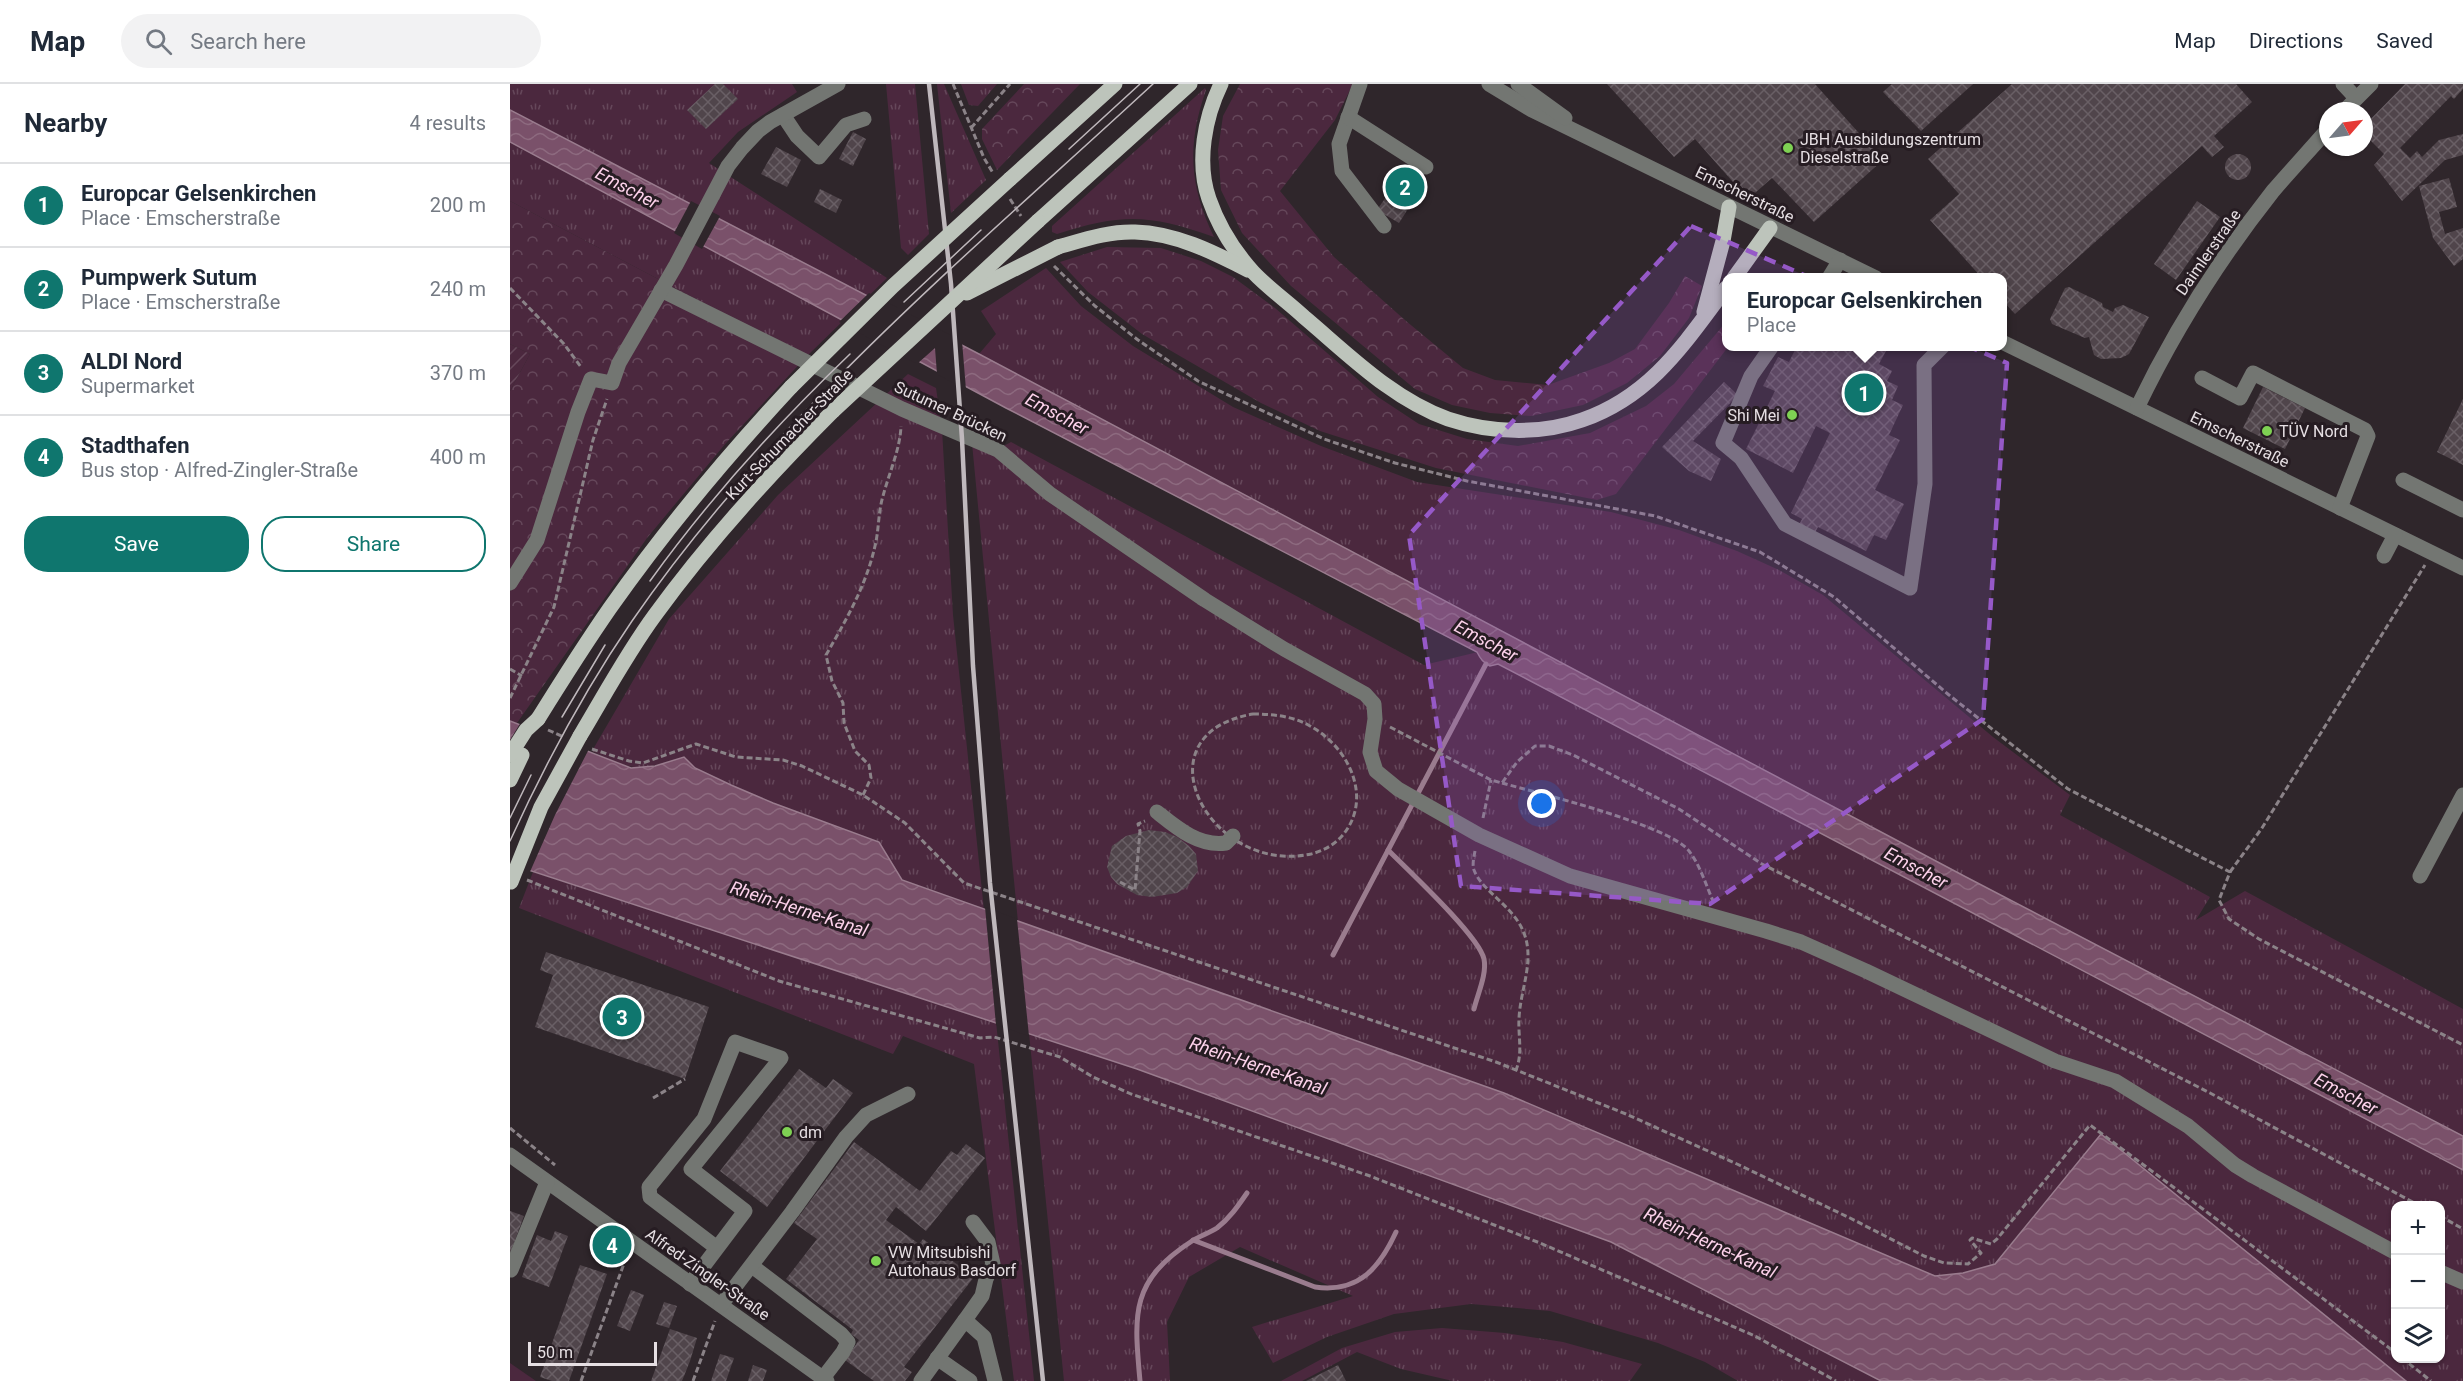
<!DOCTYPE html>
<html lang="en">
<head>
<meta charset="utf-8">
<style>
	:root { --surface:#fff; --page:#f2f2f3; --text:#1f2937; --muted:#747a83; --line:#e0e1e3; --accent:#0f766e }
	body { margin:0; font-family:Roboto,sans-serif; background:var(--page); color:var(--text) }
	.controls { position:absolute; right:18px; bottom:18px; display:grid; overflow:hidden; border-radius:12px; box-shadow:0 2px 4px #0004 }
	.controls button { width:54px; height:54px; display:grid; place-items:center; padding:0; border:0; border-bottom:2px solid var(--line); background:var(--surface); color:var(--text); font:30px sans-serif }
	.compass { position:absolute; left:1809px; top:18px; width:54px; height:54px; border-radius:50%; background:var(--surface); box-shadow:0 2px 4px #0004; rotate:62deg }
	.scale { position:absolute; left:18px; bottom:15px; width:129px; box-sizing:border-box; padding-left:6px; border:3px solid #e6dfe3; border-top:0; font-size:16px; line-height:21px; white-space:nowrap; color:#e6dfe3; -webkit-text-stroke:4px #261c22; paint-order:stroke }
	.you { position:absolute; left:1032px; top:720px; width:21px; height:21px; margin:-15px; border:4px solid #fff; border-radius:50%; background:#1a73e8; box-shadow:0 0 0 9px #1a73e833 }
	.badge { display:grid; place-items:center; width:39px; height:39px; border-radius:50%; background:var(--accent); color:#fff; font-size:20px; font-weight:700 }
	.pin { position:absolute; translate:-50% -50%; border:3px solid #fff; box-shadow:0 2px 6px #0006 }
	.popup { position:absolute; left:1212px; top:189px; width:285px; height:78px; box-sizing:border-box; display:grid; place-content:center; border-radius:12px; background:var(--surface); filter:drop-shadow(0 2px 4px #0005); font-size:20px; white-space:nowrap; color:var(--muted) }
	.popup b { font-size:22px; color:var(--text) }
	.popup::after { content:''; position:absolute; left:50%; top:100%; margin-left:-12px; border:12px solid transparent; border-top-color:var(--surface) }
	.list { margin:0; padding:0; list-style:none }
	h2 { display:flex; justify-content:space-between; align-items:center; height:78px; margin:0; padding:0 24px; font-size:26px }
	h2 small { font-size:20px; font-weight:400; color:var(--muted) }
	.list li { display:grid; grid-template-columns:39px 1fr auto; gap:18px; align-items:center; box-sizing:border-box; height:84px; padding:0 24px; border-top:2px solid var(--line) }
	.list b { display:block; font-size:22px; white-space:nowrap }
	.list p { margin:0; font-size:20px; white-space:nowrap; color:var(--muted) }
	.list em { font-size:20px; font-style:normal; color:var(--muted) }
	.actions { display:flex; gap:12px; padding:18px 24px }
	.actions a { flex:1; padding:14px 0; border:2px solid var(--accent); border-radius:24px; text-align:center; font-size:21px; color:var(--accent) }
	.actions .main { background:var(--accent); color:#fff }
	.icon { flex:none; width:33px; height:33px; fill:none; stroke:currentColor; stroke-width:2; stroke-linecap:round; stroke-linejoin:round }
	.map { position:relative; flex:none; width:1953px; height:1297px; overflow:hidden }
	header { display:flex; align-items:center; gap:36px; box-sizing:border-box; height:84px; padding:0 30px; background:var(--surface); border-bottom:2px solid var(--line) }
	header strong { font-size:28px }
	nav { display:flex; gap:33px; margin-inline-start:auto; font-size:21px }
	.search { width:420px; height:54px; background:var(--page); display:flex; align-items:center; gap:15px; box-sizing:border-box; padding:0 21px; border-radius:33px; color:var(--muted); font-size:22px }
	main { display:flex }
	aside { flex:1; background:var(--surface) }
	.map>svg:first-child { display:block }
	.grass { fill:url(#grass-tufts); fill-rule:evenodd }
	.forest { fill:url(#forest-crowns) }
	.park { fill:#4b283e }
	.garden { fill:url(#garden-furrows) }
	.water { fill:url(#water-waves); stroke:#9a7c8e; stroke-width:1.5 }
	.pier { fill:#2f262b }
	.lines { fill:none; stroke-linecap:round; stroke-linejoin:round }
	.stream { stroke:#9a7c8e; stroke-width:5 }
	.building { fill:url(#building-cross-hatch) }
	.path { stroke:#8b8388; stroke-width:3; stroke-dasharray:6 3; stroke-linecap:butt }
	.minor { stroke:#737672; stroke-width:15 }
	.major { stroke:#bdc4bb; stroke-width:15 }
	.tram { stroke:#bfb8bc; stroke-width:1.5 }
	.rail { stroke:#bfb8bc; stroke-width:4.5 }
	.major-bridge { stroke:#bdc4bb; stroke-width:15 }
	.marked { fill:#9659c8; fill-opacity:0.2; stroke:#9659c8; stroke-width:4.5; stroke-dasharray:12 8; stroke-linejoin:round }
	.poi-dot { fill:#7ed153; stroke:#261c22; stroke-width:2 }
	.labels { text-anchor:middle; stroke-width:6; stroke-linejoin:round; paint-order:stroke }
	.poi-label { font-size:16px; fill:#e6dfe3; stroke:#261c22; text-anchor:start }
	.street-label { font-size:16px; fill:#e6dfe3; stroke:#261c22 }
	.water-label { font-size:18px; font-style:italic; fill:#fdd2eb; stroke:#261c22 }
</style>
</head>
<body>
<header>
<strong>Map</strong>
<div class="search"><svg class="icon" aria-label="search" viewBox="0 0 24 24"><circle cx="10" cy="10" r="6"/><path d="M15 15l6 6"/></svg>Search here</div>
<nav><a>Map</a><a>Directions</a><a>Saved</a></nav>
</header>
<main>
<aside>
<h2>Nearby<small>4 results</small></h2>
<ul class="list">
<li><span class="badge">1</span><div><b>Europcar Gelsenkirchen</b><p>Place · Emscherstraße</p></div><em>200 m</em></li>
<li><span class="badge">2</span><div><b>Pumpwerk Sutum</b><p>Place · Emscherstraße</p></div><em>240 m</em></li>
<li><span class="badge">3</span><div><b>ALDI Nord</b><p>Supermarket</p></div><em>370 m</em></li>
<li><span class="badge">4</span><div><b>Stadthafen</b><p>Bus stop · Alfred-Zingler-Straße</p></div><em>400 m</em></li>
</ul>
<div class="actions"><a class="main">Save</a><a>Share</a></div>
</aside>
<div class="map">
<svg width="1953" height="1297" viewBox="0 0 1953 1297">
	<defs>
		<pattern id="grass-tufts" width="24" height="20" patternUnits="userSpaceOnUse" patternTransform="scale(1.5)"><rect width="24" height="20" fill="#4b283e"/><path d="M3 7l-1-3M5 7V3M7 7l1-3M15 17l-1-3M17 17v-4M19 17l1-3" fill="none" stroke="#65475a"/></pattern>
		<pattern id="forest-crowns" width="20" height="18" patternUnits="userSpaceOnUse" patternTransform="scale(1.5)"><rect width="20" height="18" fill="#4b283e"/><path d="M2 6a3 3 0 1 1 6 0M12 15a3 3 0 1 1 6 0" fill="none" stroke="#65475a"/></pattern>
		<pattern id="garden-furrows" width="10" height="10" patternUnits="userSpaceOnUse" patternTransform="scale(1.5)"><rect width="10" height="10" fill="#4b283e"/><path d="M-1 1l2-2M0 10L10 0M9 11l2-2" fill="none" stroke="#65475a"/></pattern>
		<pattern id="water-waves" width="16" height="10" patternUnits="userSpaceOnUse" patternTransform="scale(1.5)"><rect width="16" height="10" fill="#7a516a"/><path d="M0 5q4-4 8 0t8 0" fill="none" stroke="#8d6a7f"/></pattern>
		<pattern id="building-cross-hatch" width="8" height="8" patternUnits="userSpaceOnUse" patternTransform="scale(1.5)"><rect width="8" height="8" fill="#50454b"/><path d="M0 0l8 8M0 8l8-8" fill="none" stroke="#695f65"/></pattern>
	</defs>
	<rect width="100%" height="100%" fill="#2f262b"/>
	<!-- grass -->
	<g class="grass">
		<path d="M0 0H282L287 8 228 48 199 79 377 194 296 273 0 117Z"/>
		<path d="M376 0H405L419 150 398 171 391 164Z"/>
		<path d="M427 0H434L476 96 441 129Z"/>
		<path d="M451 0H487L468 22 459 21Z"/>
		<path d="M695 4 696 6C677 60 679 101 704 153 640 130 612 129 547 150L542 148V142Z"/>
		<path d="M536 184 571 222 623 262 723 323 811 362 907 398 1101 428 1169 446 1227 467 1269 486 1313 511 1483 653 1560 711 1550 731 1700 813 1686 836 1735 807 1953 925V1052L1456 793 469 270 486 250 471 227Z"/>
		<path d="M398 290 426 304 432 346 443 531 474 826 392 796 369 758 263 719 221 701 185 684 174 673C129 687 124 688 82 667L159 535 268 411Z"/>
		<path d="M501 358 914 581 968 568C971 576 973 578 980 582L987 579 1953 1086V1297H1896L1591 1050 1484 1180 1453 1189 1425 1192 994 1009 508 838 462 359 483 368ZM1886 1122H1930V1274H1886Z"/>
		<path d="M23 788 486 938 524 1297H504L464 980 393 952 383 970 9 824Z"/>
		<path d="M519 949 627 985 1101 1158 1371 1297H1228L1195 1278 1148 1259 1040 1227 961 1220 884 1230 817 1253 763 1279 742 1243 843 1212 730 1163 679 1193 657 1238 660 1297H554Z"/>
		<path d="M932 1244 995 1249 1053 1258 1132 1280 1120 1297H943L891 1285 847 1268 792 1297H771L832 1264 885 1248Z"/>
	</g>
	<!-- forest -->
	<g class="forest">
		<path d="M514 0H570L487 86 472 55V45Z"/>
		<path d="M730 0H843L825 36 770 107 824 173 896 237 953 284 985 296 1038 301 1099 279 1125 265 1159 219 1175 192 1192 202 1179 234 1150 272 1117 299 1073 321 1021 332 980 329 942 321 905 305 781 202 732 149 711 106 708 66 713 32Z"/>
		<path d="M0 117 296 273 216 359 137 454 7 639 0 637V307L20 270 0 260Z"/>
		<path d="M597 163 651 164 691 177 723 193 765 224 868 313 909 340 957 355 1008 362 1080 349 1136 322 1164 300 1216 238V262L1218 263 1106 410 1087 416 926 384 810 347 751 319 632 250 578 208 550 178Z"/>
	</g>
	<!-- park -->
	<path class="park" d="M0 1279 26 1297H0Z"/>
	<!-- garden -->
	<path class="garden" d="M0 260 20 270 0 307Z"/>
	<!-- water -->
	<g class="water">
		<path d="M0 26 469 270 1456 793 1953 1052V1086L988 580 980 582C973 578 971 576 967 568L496 324 0 58Z"/>
		<path d="M0 637 121 684 145 682 174 673 185 684 221 701 263 719 369 758 392 796 994 1009 1425 1192 1453 1189 1485 1180 1591 1050 1896 1297H1371L1101 1158 627 985 0 780Z"/>
	</g>
	<!-- pier -->
	<g class="pier">
		<path d="M181 117 210 132 192 165 164 149Z"/>
		<path d="M359 209 452 257 456 306 427 290 425 264 407 280 329 238Z"/>
		<path d="M11 638 80 663 45 731 19 790 0 784V656Z"/>
		<path d="M475 823 507 835 519 952 486 941Z"/>
	</g>
	<g class="lines">
		<!-- stream -->
		<g class="stream">
			<path d="M878 766C898 786 969 852 974 875 977 890 968 909 964 925"/>
			<path d="M823 871 976 580"/>
			<path d="M683 1156 805 1203C848 1209 869 1185 886 1148"/>
			<path d="M630 1297C624 1230 620 1197 682 1157 690 1152 699 1149 707 1144 720 1134 728 1122 737 1109"/>
		</g>
	</g>
	<!-- building -->
	<g class="building">
		<path d="M205 0H213L228 15 196 45 177 26Z"/>
		<path d="M1097 0H1305L1373 76 1304 138 1262 94 1238 115 1185 55 1164 73Z"/>
		<path d="M1382 0H1463L1411 47 1373 8Z"/>
		<path d="M1502 0H1726L1742 18 1704 52 1714 63 1702 73 1692 62 1505 230 1492 216V194H1472L1420 136 1449 110 1418 75Z"/>
		<path d="M1895 0H1953V5L1944 15 1941 12 1890 64 1900 74 1907 67 1912 73 1929 56 1953 50V71L1935 76 1892 117 1864 81 1874 70 1854 50V42Z"/>
		<path d="M343 48 356 55 343 82 329 75Z"/>
		<path d="M266 63 291 76 277 103 251 90Z"/>
		<circle cx="1728" cy="83" r="13"/>
		<path d="M896 84 913 94 893 123 898 125 889 139 867 126Z"/>
		<path d="M1939 94 1947 123 1929 128 1935 150 1953 144V175L1944 182 1923 154 1909 102Z"/>
		<path d="M310 105 332 116 326 129 304 118Z"/>
		<path d="M1687 117 1710 133 1666 196 1644 180Z"/>
		<path d="M1559 203 1592 219 1593 223 1603 228 1605 224 1613 221 1639 233 1619 270 1611 274 1591 275 1584 271 1579 253 1575 254 1542 240 1540 235 1555 204Z"/>
		<path d="M1287 262H1366L1376 267 1369 280 1382 287 1377 297 1388 302 1382 316 1393 321 1379 351 1390 356 1365 406 1394 420 1376 456 1364 451 1356 467 1308 443 1303 452 1287 445 1292 435 1281 429 1320 349 1306 342 1283 389 1236 365 1265 307 1253 302 1268 273 1279 278Z"/>
		<path d="M1214 298 1228 311 1183 357 1211 375 1201 397 1179 387 1152 363Z"/>
		<path d="M1753 303 1795 324 1775 365 1733 344Z"/>
		<path d="M1953 315V381L1927 368Z"/>
		<path d="M639 746 655 748 667 753 679 762 686 770 688 787 677 803 667 809 642 813 627 811 607 800 601 793 597 783 602 762 616 752Z"/>
		<path d="M36 868 199 923 175 995 25 943 43 891 30 886Z"/>
		<path d="M289 985 316 1004 323 995 343 1009 257 1123 210 1087Z"/>
		<path d="M344 1058 410 1107 441 1067 447 1071 456 1060 475 1074 416 1147 386 1123 376 1136 409 1160 413 1155 464 1193 394 1283 402 1288 395 1297H364L335 1276 349 1256 341 1250 343 1246 276 1195 307 1155 284 1139Z"/>
		<path d="M0 1127 14 1132 0 1170Z"/>
		<path d="M45 1147 58 1152 39 1203 12 1193 27 1151 41 1157Z"/>
		<path d="M70 1181 97 1190 59 1297H42L30 1293Z"/>
		<path d="M121 1206 134 1211 120 1247 107 1242Z"/>
		<path d="M154 1218 167 1222 159 1244 146 1240Z"/>
		<path d="M160 1245 187 1254 180 1277 172 1297H141Z"/>
		<path d="M210 1270 224 1274 216 1297H201Z"/>
		<path d="M243 1281 257 1286 253 1297H238Z"/>
		<path d="M828 1281 836 1297H796Z"/>
	</g>
	<g class="lines">
		<!-- path -->
		<g class="path">
			<path d="M443 0 474 74 483 89"/>
			<path d="M461 44 500 0"/>
			<path d="M500 115 511 132"/>
			<path d="M544 182 585 222 628 256 688 297 814 355 885 379 957 397 1145 432 1250 468 1324 513 1439 611 1558 705 1720 788 1709 816 1719 835 1749 855 1953 961"/>
			<path d="M0 204 54 260 71 283"/>
			<path d="M0 585 12 592"/>
			<path d="M0 614 44 523 83 356 97 315"/>
			<path d="M743 630C762 630 783 632 800 642 839 663 864 715 832 752 824 761 813 767 801 770 699 792 625 650 743 630Z"/>
			<path d="M880 643 981 696 992 699 1007 678 1025 662H1039L1063 671 1169 725 1252 780 1700 1009 1910 1122"/>
			<path d="M38 646 54 653"/>
			<path d="M82 665 119 677 133 679 186 660 226 673 273 676 292 682 353 711 395 739 454 799 986 978 1116 1030 1227 1080 1340 1134 1414 1172 1434 1179 1458 1180 1471 1169 1460 1156 1462 1154 1481 1160 1487 1155 1580 1041 1886 1269"/>
			<path d="M992 699C1028 709 1159 741 1179 767 1190 781 1196 801 1203 817"/>
			<path d="M353 711 361 694 359 681 345 667 334 639 333 619 322 597 316 571C336 536 356 502 365 462 369 446 368 429 373 412 379 389 390 366 391 342"/>
			<path d="M973 734 981 696"/>
			<path d="M965 767C964 773 962 780 964 786 972 808 1006 823 1015 852 1024 879 1010 907 1009 935 1008 952 1013 969 1006 986"/>
			<path d="M1720 788 1752 744 1915 481"/>
			<path d="M17 796 269 897 470 954 484 953 550 973 583 993 621 1010 860 1092 1030 1159 1245 1252 1326 1297"/>
			<path d="M610 798 625 806 630 747 628 740 635 737"/>
			<path d="M143 1014 175 995"/>
			<path d="M0 1044 45 1081"/>
			<path d="M1930 1132 1953 1145"/>
			<path d="M1892 1274 1921 1297"/>
			<path d="M71 1297 116 1174"/>
			<path d="M183 1297 205 1237"/>
		</g>
		<!-- minor -->
		<g class="minor">
			<path d="M850 0 829 60 832 87 874 142"/>
			<path d="M979 0 1022 26 1366 194"/>
			<path d="M1008 0 1055 34"/>
			<path d="M1833 0 1846 14"/>
			<path d="M1834 27 1861 0"/>
			<path d="M273 31 287 52 309 73 336 41 354 35"/>
			<path d="M838 33 916 83"/>
			<path d="M1319 194 1330 176"/>
			<path d="M151 206 392 325 488 366 540 410 695 516 774 565 855 610 864 620 865 635 860 668 866 687 888 705 969 751 1060 792 1256 847 1291 858 1356 887 1545 977 1605 997 1678 1042 1725 1081 1743 1092 1886 1169"/>
			<path d="M1492 258 1953 484"/>
			<path d="M1262 262 1241 292 1213 359 1231 374 1275 440 1400 504 1415 400 1414 281 1433 262"/>
			<path d="M1692 294 1730 314 1743 289 1855 346 1858 352 1830 424"/>
			<path d="M1627 324C1664 247 1710 174 1763 107 1781 86 1800 66 1818 45"/>
			<path d="M1893 396 1953 426"/>
			<path d="M1874 472 1885 451"/>
			<path d="M0 499 27 456 68 328 81 295 102 299 109 279 166 181 218 82 232 64 248 47 260 38 328 0"/>
			<path d="M647 728C667 744 689 763 716 759L723 752"/>
			<path d="M1910 792 1953 711"/>
			<path d="M0 1071 317 1297"/>
			<path d="M242 1182 331 1250 338 1258 333 1268 313 1294"/>
			<path d="M1 1186 37 1098"/>
			<path d="M1930 1188 1953 1198"/>
			<path d="M180 1200 235 1127 181 1085 271 974 225 958 194 1035 139 1103 140 1113 207 1164"/>
			<path d="M211 1221 282 1128 336 1053 356 1031 398 1010"/>
			<path d="M455 1236 472 1212 476 1195 483 1180 478 1158 463 1138"/>
			<path d="M427 1274 460 1297"/>
			<path d="M411 1297 455 1236 474 1253 485 1297"/>
		</g>
		<!-- major -->
		<g class="major">
			<path d="M711 0C695 33 686 78 699 115 708 141 724 167 743 188 758 204 778 218 794 233 838 270 882 315 938 335 980 349 1030 351 1072 336 1141 312 1174 260 1216 204"/>
			<path d="M500 95 605 0"/>
			<path d="M528 137 680 0"/>
			<path d="M548 163C573 156 599 147 625 148 665 149 703 168 738 186"/>
			<path d="M1224 194 1260 144"/>
			<path d="M1194 228 1213 157 1219 123"/>
			<path d="M28 635C51 598 75 560 100 524 155 446 216 373 281 303"/>
			<path d="M70 652C94 612 117 569 145 531 198 458 259 391 323 327"/>
			<path d="M0 696 12 671"/>
		</g>
		<!-- tram -->
		<g class="tram">
			<path d="M559 65 630 0"/>
			<path d="M394 218 471 146"/>
			<path d="M140 497C199 415 267 340 340 270"/>
			<path d="M52 633 95 561"/>
			<path d="M0 734 21 691"/>
			<path d="M0 757C35 680 74 607 122 537 264 331 460 169 643 0"/>
		</g>
		<!-- rail -->
		<path class="rail" d="M419 0 441 200 452 355 463 582 480 799 533 1297"/>
		<!-- major-bridge -->
		<g class="major-bridge">
			<path d="M457 209 548 163"/>
			<path d="M281 303 383 202 500 95"/>
			<path d="M323 327 528 137"/>
			<path d="M0 671 16 646 28 635"/>
			<path d="M1 798 31 723 70 652"/>
		</g>
	</g>
	<!-- marked area -->
	<path class="marked" d="M1181 142 1497 279 1473 635 1200 820 951 802 899 451Z"/>
	<!-- markers -->
	<g class="poi-dot">
		<circle cx="1278" cy="64" r="6"/>
		<circle cx="1282" cy="331" r="6"/>
		<circle cx="1757" cy="347" r="6"/>
		<circle cx="277" cy="1048" r="6"/>
		<circle cx="366" cy="1177" r="6"/>
	</g>
	<g class="labels">
		<!-- poi labels -->
		<g class="poi-label">
			<text x="1290" y="61">JBH Ausbildungszentrum<tspan x="1290" dy="18">Dieselstraße</tspan></text>
			<text x="1270" y="337" text-anchor="end">Shi Mei</text>
			<text x="1769" y="353">TÜV Nord</text>
			<text x="289" y="1054">dm</text>
			<text x="378" y="1174">VW Mitsubishi<tspan x="378" dy="18">Autohaus Basdorf</tspan></text>
		</g>
		<!-- street labels -->
		<g class="street-label">
			<text transform="translate(1235 110) rotate(26)" y="6">Emscherstraße</text>
			<text transform="translate(1698 168) rotate(-55)" y="6">Daimlerstraße</text>
			<text transform="translate(441 327) rotate(25)" y="6">Sutumer Brücken</text>
			<text transform="translate(279 350) rotate(-46)" y="6">Kurt-Schumacher-Straße</text>
			<text transform="translate(1730 355) rotate(26)" y="6">Emscherstraße</text>
			<text transform="translate(198 1190) rotate(35)" y="6">Alfred-Zingler-Straße</text>
		</g>
		<!-- water labels -->
		<g class="water-label">
			<text transform="translate(117 104) rotate(28)" y="6">Emscher</text>
			<text transform="translate(547 330) rotate(28)" y="6">Emscher</text>
			<text transform="translate(976 557) rotate(28)" y="6">Emscher</text>
			<text transform="translate(1406 784) rotate(28)" y="6">Emscher</text>
			<text transform="translate(289 825) rotate(18)" y="6">Rhein-Herne-Kanal</text>
			<text transform="translate(748 982) rotate(19)" y="6">Rhein-Herne-Kanal</text>
			<text transform="translate(1836 1010) rotate(28)" y="6">Emscher</text>
			<text transform="translate(1200 1159) rotate(25)" y="6">Rhein-Herne-Kanal</text>
		</g>
	</g>
</svg>
<div class="controls">
<button>+</button>
<button>−</button>
<button><svg class="icon" aria-label="layers" viewBox="0 0 24 24"><path d="M12 4l9 5-9 5-9-5zM3 14l9 5 9-5"/></svg></button>
</div>
<svg class="compass" viewBox="-18 -18 36 36"><path d="M0-13l5 13h-10z" fill="#e53935"/><path d="M0 13l5-13h-10z" fill="#747a83"/></svg>
<div class="scale">50 m</div>
<div class="you"></div>
<div class="pin badge" style="left:1354px;top:309px">1</div>
<div class="popup"><b>Europcar Gelsenkirchen</b>Place</div>
<div class="pin badge" style="left:895px;top:103px">2</div>
<div class="pin badge" style="left:112px;top:933px">3</div>
<div class="pin badge" style="left:102px;top:1161px">4</div>
</div>
</main>
</body>
</html>
